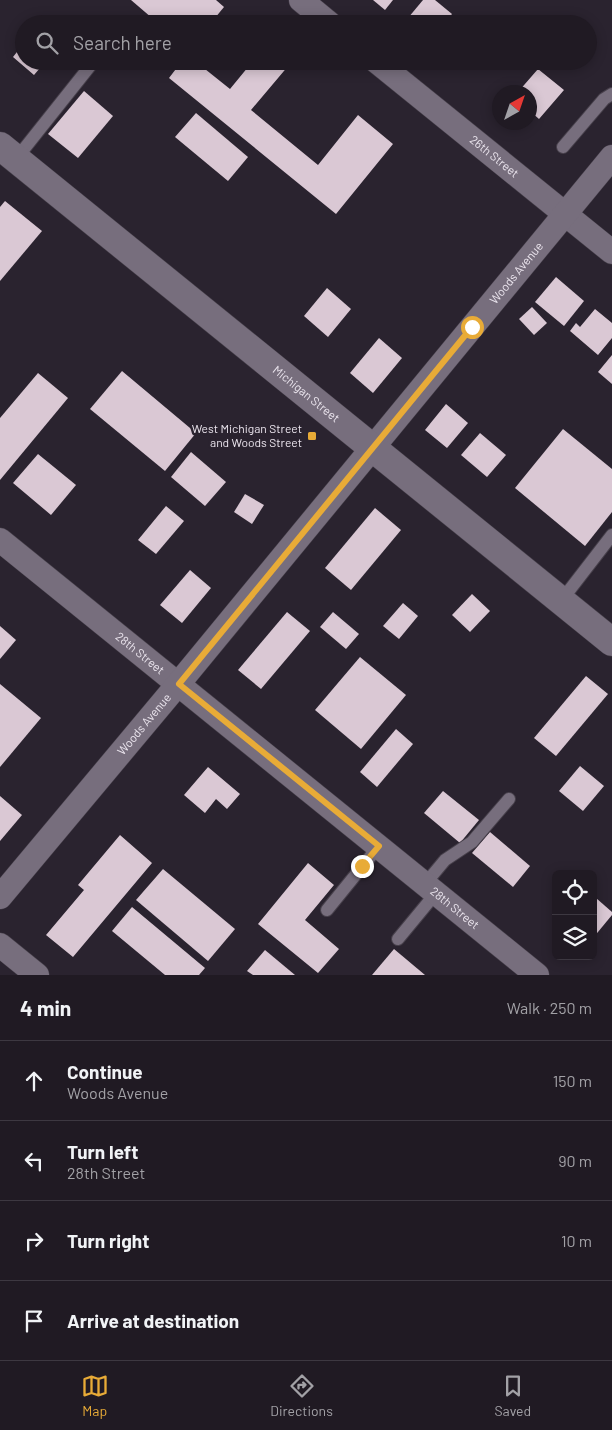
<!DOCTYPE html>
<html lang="en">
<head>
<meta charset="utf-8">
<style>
	:root { --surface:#201a23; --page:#28232b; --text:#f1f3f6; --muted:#a2a1a6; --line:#3d3841; --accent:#e8ab37 }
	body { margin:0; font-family:Barlow,sans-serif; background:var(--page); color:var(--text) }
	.controls { position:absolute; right:15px; bottom:15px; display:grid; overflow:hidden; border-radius:8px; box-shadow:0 2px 12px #0003 }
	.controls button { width:45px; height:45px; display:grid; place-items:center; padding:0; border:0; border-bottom:1px solid var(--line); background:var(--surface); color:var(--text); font:25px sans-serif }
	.compass { position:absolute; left:492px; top:85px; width:45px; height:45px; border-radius:50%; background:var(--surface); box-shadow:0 2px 12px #0003; rotate:40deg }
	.stop { position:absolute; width:15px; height:15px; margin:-11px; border:4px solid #e8ab37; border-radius:50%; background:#fff }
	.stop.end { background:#e8ab37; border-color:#fff; box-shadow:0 1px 5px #0008 }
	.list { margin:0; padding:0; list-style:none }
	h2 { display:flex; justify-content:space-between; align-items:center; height:65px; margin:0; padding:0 20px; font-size:21px }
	h2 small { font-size:16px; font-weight:400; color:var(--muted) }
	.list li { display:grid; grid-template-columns:32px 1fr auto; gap:15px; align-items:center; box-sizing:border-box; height:80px; padding:0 20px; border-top:1px solid var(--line) }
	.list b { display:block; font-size:19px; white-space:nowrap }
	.list p { margin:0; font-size:16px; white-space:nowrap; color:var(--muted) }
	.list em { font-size:16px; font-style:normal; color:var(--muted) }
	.icon { flex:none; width:28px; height:28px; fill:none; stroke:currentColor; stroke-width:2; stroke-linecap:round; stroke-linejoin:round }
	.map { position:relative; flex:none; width:612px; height:975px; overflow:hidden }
	.search { position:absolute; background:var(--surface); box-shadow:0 2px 12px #0003; left:15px; right:15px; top:15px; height:55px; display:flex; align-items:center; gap:12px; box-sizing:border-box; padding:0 18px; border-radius:28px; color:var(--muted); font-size:19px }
	.sheet { height:385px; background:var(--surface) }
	nav { display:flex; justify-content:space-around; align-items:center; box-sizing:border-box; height:70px; border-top:1px solid var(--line); background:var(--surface); font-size:14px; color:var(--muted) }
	nav a { display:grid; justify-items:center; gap:2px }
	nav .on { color:var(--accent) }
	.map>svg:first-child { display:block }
	.building { fill:#dac8d4 }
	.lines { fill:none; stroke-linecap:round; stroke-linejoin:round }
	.service-casing { stroke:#47404b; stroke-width:14 }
	.minor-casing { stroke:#47404b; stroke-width:25 }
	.secondary-casing { stroke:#47404b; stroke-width:29 }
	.service { stroke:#776e7d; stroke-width:12 }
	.minor { stroke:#776e7d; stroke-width:24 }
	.secondary { stroke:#776e7d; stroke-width:28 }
	.route { stroke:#e8ab37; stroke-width:6 }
	.poi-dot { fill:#e8ab37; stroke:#2a232f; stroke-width:2 }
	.labels { text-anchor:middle; stroke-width:5; stroke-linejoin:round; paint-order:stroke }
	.street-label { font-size:12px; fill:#ebe5ee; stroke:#2a232f }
	.poi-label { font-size:12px; fill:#ebe5ee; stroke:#2a232f; text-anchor:end }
</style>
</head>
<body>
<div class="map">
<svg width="612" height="975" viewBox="0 0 612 975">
	<rect width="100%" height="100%" fill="#2a232f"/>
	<!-- building -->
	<g class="building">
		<path d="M131 0H216L224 7 210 24H159Z"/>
		<path d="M373 0H393L385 10Z"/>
		<path d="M423 0H435L452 14 444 24H415L408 18Z"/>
		<path d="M24 43V61H46L34 75 13 57Z"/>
		<path d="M182 61H195L230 89 253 61H285L289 65 251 110 318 165 358 115 393 144 336 214 169 78Z"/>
		<path d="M538 69 564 90 539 119 530 111V92H518Z"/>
		<path d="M84 91 113 116 78 158 48 134Z"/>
		<path d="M196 113 248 157 228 181 175 137Z"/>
		<path d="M5 201 42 231 0 281V207Z"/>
		<path d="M556 277 584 301 564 326 535 302Z"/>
		<path d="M327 288 351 309 328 337 304 316Z"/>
		<path d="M532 307 547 323 534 335 519 319Z"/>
		<path d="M595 309 612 323V338L598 355 570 331 576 323 580 327Z"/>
		<path d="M379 338 402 358 373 393 350 373Z"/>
		<path d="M612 355V384L598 372Z"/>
		<path d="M122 371 196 433 165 471 90 409Z"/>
		<path d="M38 373 68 398 0 480V418Z"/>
		<path d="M446 404 468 423 447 448 425 430Z"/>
		<path d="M563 429 612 469V512L585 546 515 488Z"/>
		<path d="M480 433 506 455 487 477 461 455Z"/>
		<path d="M191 452 226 482 205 506 171 477Z"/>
		<path d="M38 454 76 485 51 515 13 483Z"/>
		<path d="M245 494 264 505 252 524 234 512Z"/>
		<path d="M166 506 184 521 156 554 138 540Z"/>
		<path d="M375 508 401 530 351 590 325 568Z"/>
		<path d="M190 570 211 588 182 623 160 605Z"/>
		<path d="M472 594 490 611 470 632 452 615Z"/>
		<path d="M403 603 418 616 399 639 383 626Z"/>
		<path d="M287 612 310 631 261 689 238 670Z"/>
		<path d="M333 612 359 634 346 649 320 627Z"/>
		<path d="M0 626 16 640 0 659Z"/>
		<path d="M360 657 406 695 361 749 315 710Z"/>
		<path d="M586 676 608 694 556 756 534 738Z"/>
		<path d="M0 684 41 718 0 767Z"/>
		<path d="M396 729 413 744 377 787 360 772Z"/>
		<path d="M580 766 604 786 583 811 559 791Z"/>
		<path d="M208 767 240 794 227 809 216 799 205 813 184 795Z"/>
		<path d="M443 791 479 820 460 843 424 813Z"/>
		<path d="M0 796 22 815 0 841Z"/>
		<path d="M490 832 530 866 513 887 472 853Z"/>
		<path d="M120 835 152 863 73 957 46 935 84 890 78 885Z"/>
		<path d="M308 863 334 885 305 920 339 949 318 973 258 924Z"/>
		<path d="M163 869 235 929 208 961 136 900Z"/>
		<path d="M596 898 612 912V915L593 938V902Z"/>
		<path d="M132 907 205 968 199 975H165L112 931Z"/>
		<path d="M394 949 425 975H372Z"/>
		<path d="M265 950 295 975H253L247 971Z"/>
	</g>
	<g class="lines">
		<defs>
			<g id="service">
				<path d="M563 147 604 99 612 94"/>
				<path d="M16 159 94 61"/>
				<path d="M561 601 612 535"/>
				<path d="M425 884 445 860 472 842 509 799"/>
				<path d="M327 910 379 846"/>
				<path d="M398 939 436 893"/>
			</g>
			<g id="minor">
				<path d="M301 0 330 24"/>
				<path id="s1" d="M376 61 612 252"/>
				<path id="s2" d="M0 540 537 975"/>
				<path id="s3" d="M0 897 179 683 612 157"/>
				<path d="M0 945 37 975"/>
			</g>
			<g id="secondary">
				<path id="s4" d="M0 146 612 642"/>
			</g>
		</defs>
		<!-- service casing -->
		<use href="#service" class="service-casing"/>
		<!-- minor casing -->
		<use href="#minor" class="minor-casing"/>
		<!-- secondary casing -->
		<use href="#secondary" class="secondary-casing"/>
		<!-- service -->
		<use href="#service" class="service"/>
		<!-- minor -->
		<use href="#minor" class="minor"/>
		<!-- secondary -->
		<use href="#secondary" class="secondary"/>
	</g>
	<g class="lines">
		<!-- route -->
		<path class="route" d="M362 866 379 846 179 684 472 327"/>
	</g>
	<!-- markers -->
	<rect class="poi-dot" x="307" y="431" width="10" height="10" rx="2.5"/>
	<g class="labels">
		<!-- street labels -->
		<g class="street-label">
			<text dy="4" stroke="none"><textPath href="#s1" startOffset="152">26th Street</textPath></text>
			<text dy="4" stroke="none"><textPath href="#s3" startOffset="810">Woods Avenue</textPath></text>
			<text dy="4" stroke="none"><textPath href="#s4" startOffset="394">Michigan Street</textPath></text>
			<text dy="4" stroke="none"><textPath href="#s2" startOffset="180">28th Street</textPath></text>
			<text dy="4" stroke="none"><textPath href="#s3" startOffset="225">Woods Avenue</textPath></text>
			<text dy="4" stroke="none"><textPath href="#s2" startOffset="585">28th Street</textPath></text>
		</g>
		<!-- poi labels -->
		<g class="poi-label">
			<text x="302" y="433">West Michigan Street<tspan x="302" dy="14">and Woods Street</tspan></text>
		</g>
	</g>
</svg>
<div class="controls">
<button><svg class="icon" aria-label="locate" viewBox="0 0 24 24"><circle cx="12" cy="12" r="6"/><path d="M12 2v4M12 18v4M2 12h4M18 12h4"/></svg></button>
<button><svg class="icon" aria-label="layers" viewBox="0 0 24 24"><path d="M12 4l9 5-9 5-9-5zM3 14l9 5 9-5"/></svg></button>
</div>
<svg class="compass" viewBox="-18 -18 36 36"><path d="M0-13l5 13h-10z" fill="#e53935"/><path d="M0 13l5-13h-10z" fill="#a2a1a6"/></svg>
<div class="stop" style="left:472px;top:327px"></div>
<div class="stop end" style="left:362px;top:866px"></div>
<div class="search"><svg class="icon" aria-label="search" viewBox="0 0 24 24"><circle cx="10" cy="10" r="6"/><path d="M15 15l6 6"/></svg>Search here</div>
</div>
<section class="sheet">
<h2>4 min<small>Walk · 250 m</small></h2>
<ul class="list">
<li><svg class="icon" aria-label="ahead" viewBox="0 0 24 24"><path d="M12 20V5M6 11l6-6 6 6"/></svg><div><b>Continue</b><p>Woods Avenue</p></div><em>150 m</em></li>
<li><svg class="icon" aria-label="left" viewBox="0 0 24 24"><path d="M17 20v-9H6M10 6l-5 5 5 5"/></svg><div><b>Turn left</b><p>28th Street</p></div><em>90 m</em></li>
<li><svg class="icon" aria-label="right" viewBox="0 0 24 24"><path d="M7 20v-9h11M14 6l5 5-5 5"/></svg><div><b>Turn right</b></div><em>10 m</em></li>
<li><svg class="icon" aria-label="arrive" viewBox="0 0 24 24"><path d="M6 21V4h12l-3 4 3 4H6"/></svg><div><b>Arrive at destination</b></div></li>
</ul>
</section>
<nav>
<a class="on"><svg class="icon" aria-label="map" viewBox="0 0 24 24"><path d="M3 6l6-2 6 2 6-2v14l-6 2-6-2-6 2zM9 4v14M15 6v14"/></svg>Map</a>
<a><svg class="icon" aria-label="directions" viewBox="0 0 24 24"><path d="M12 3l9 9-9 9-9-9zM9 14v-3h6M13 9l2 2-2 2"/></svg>Directions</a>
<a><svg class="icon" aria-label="saved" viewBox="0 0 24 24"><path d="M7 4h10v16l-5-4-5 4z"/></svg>Saved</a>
</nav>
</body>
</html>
